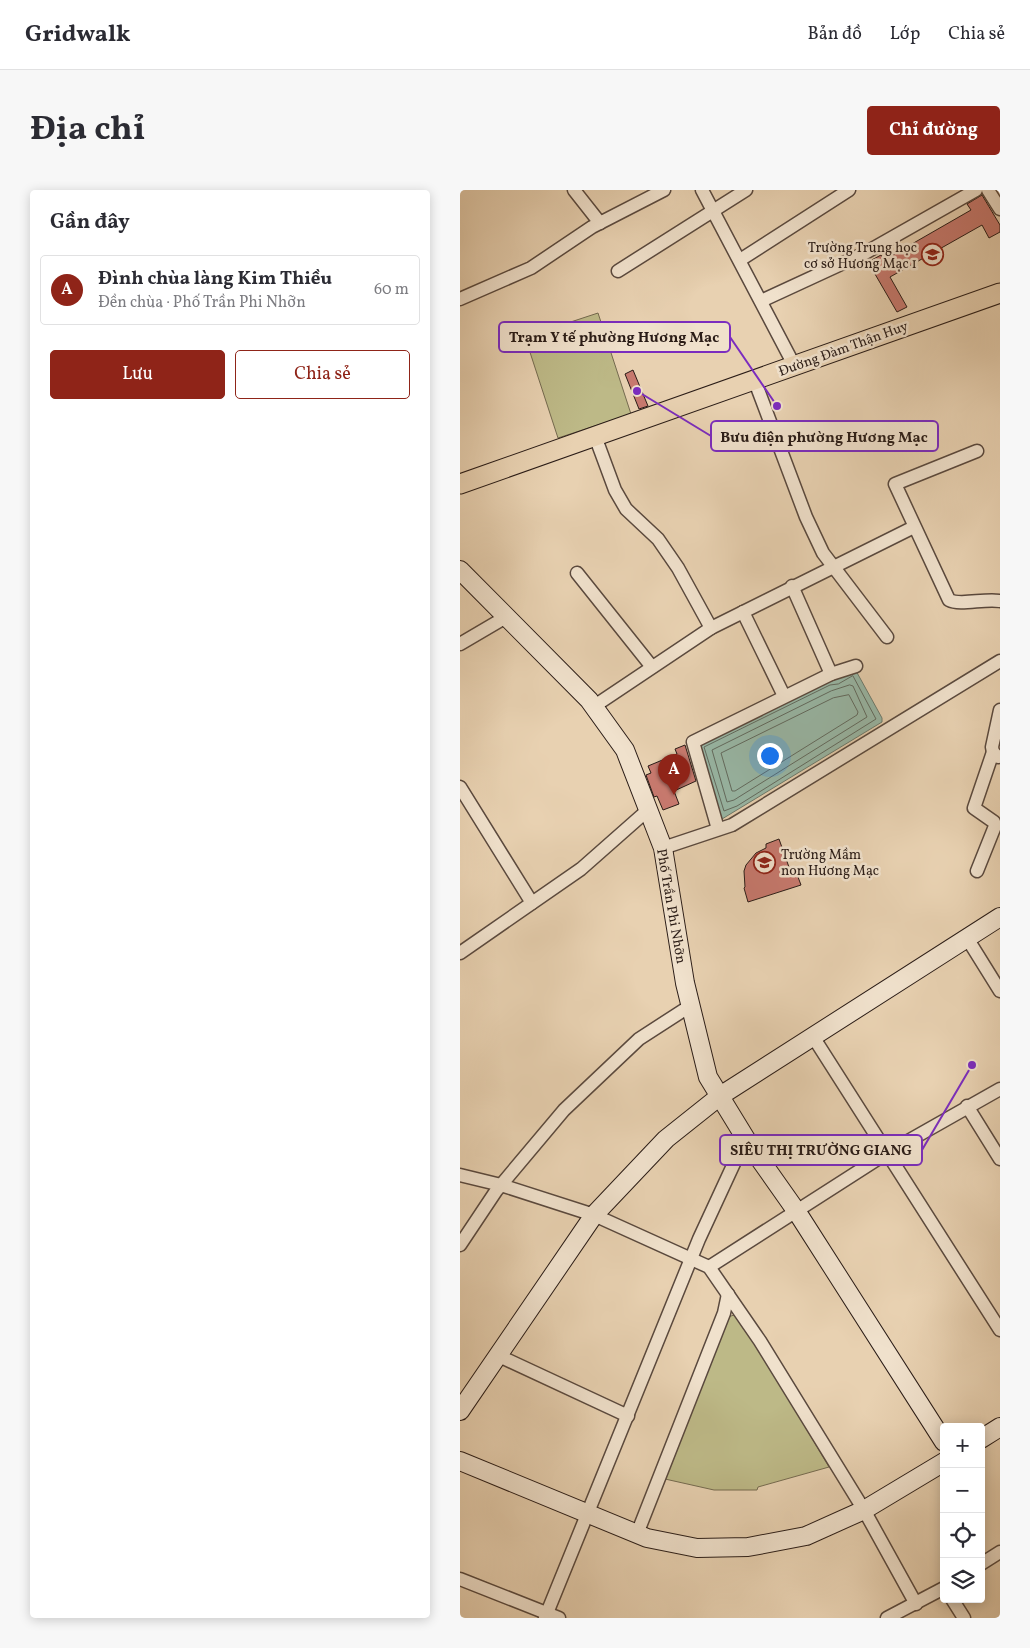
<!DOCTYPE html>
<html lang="vi">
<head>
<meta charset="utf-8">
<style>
	:root { --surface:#fff; --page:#f7f7f7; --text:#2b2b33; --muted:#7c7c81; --line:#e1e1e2; --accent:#8f2418 }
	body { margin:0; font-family:Vollkorn,serif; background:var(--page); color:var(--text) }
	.controls { position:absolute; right:15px; bottom:15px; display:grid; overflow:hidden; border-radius:5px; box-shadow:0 2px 12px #0003 }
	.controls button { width:45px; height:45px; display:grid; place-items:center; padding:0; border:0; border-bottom:1px solid var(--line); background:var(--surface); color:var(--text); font:25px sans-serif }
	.you { position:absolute; left:309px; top:565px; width:18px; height:18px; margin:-12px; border:4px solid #fff; border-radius:50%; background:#1a73e8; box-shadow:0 0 0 8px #1a73e833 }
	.badge { display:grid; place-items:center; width:32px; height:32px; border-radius:50%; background:var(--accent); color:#fff; font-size:16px; font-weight:700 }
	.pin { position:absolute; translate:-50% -41px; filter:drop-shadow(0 1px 2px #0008) }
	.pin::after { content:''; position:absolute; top:26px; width:18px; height:15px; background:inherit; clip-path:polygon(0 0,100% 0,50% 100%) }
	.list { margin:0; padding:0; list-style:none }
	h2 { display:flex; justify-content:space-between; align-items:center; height:65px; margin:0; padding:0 20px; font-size:21px }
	h2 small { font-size:16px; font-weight:400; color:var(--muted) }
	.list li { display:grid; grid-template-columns:32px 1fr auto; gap:15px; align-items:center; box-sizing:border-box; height:70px; margin:0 10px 10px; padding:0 10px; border:1px solid var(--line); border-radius:5px }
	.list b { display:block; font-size:19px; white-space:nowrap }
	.list p { margin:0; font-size:16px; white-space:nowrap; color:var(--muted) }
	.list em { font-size:16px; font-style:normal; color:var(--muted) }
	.actions { display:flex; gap:10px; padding:15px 20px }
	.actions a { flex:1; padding:11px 0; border:1px solid var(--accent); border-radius:5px; text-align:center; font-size:18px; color:var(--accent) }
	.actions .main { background:var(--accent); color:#fff }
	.icon { flex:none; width:28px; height:28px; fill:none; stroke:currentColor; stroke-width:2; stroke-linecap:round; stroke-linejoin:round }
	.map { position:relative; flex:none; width:540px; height:1428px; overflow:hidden; border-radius:5px }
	header { display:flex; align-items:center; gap:30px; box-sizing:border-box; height:70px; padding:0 25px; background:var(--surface); border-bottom:1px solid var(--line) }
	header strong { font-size:24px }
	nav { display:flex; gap:28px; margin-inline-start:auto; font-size:18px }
	.intro { display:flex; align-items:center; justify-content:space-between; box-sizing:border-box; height:120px; padding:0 30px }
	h1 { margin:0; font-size:35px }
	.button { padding:12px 22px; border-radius:5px; background:var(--accent); color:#fff; font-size:18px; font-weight:700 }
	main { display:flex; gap:30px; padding:0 30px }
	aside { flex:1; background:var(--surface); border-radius:5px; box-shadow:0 2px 12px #0003 }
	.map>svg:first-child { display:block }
	.green { fill:#bdb987; stroke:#746a4f }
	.water { fill:#98b8a7; stroke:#6c7a6d }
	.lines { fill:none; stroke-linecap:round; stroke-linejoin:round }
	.shore { stroke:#616a5f; stroke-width:1 }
	.building { fill:#c7796e; stroke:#2a1c17 }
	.street-casing { stroke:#5a493e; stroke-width:15 }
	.secondary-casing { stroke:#2a1c17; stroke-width:20 }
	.primary-casing { stroke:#2a1c17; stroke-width:21 }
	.street { stroke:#f0e1cc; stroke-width:12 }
	.secondary { stroke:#f0e1cc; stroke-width:18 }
	.primary { stroke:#e8d1b1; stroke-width:19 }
	.labels { text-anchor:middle; stroke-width:5; stroke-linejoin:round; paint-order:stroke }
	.poi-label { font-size:14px; fill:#2a1c17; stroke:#f0e1cc; text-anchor:end }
	.street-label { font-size:14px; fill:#2a1c17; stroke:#f0e1cc }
	.leader { fill:none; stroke:#7b2cbf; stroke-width:2 }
	.callout-dot { fill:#7b2cbf; stroke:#f0e1cc; stroke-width:2 }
	.callout { fill:#f0e1cc; stroke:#7b2cbf; stroke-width:2 }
	.callout-label { font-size:15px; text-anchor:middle; font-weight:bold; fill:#2a1c17 }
</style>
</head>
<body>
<header>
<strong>Gridwalk</strong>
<nav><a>Bản đồ</a><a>Lớp</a><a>Chia sẻ</a></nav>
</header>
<div class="intro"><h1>Địa chỉ</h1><a class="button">Chỉ đường</a></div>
<main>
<aside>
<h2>Gần đây<small></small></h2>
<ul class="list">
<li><span class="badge">A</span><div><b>Đình chùa làng Kim Thiều</b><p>Đền chùa · Phố Trần Phi Nhỡn</p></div><em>60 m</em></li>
</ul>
<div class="actions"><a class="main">Lưu</a><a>Chia sẻ</a></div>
</aside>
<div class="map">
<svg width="540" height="1428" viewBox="0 0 540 1428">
	<rect width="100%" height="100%" fill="#e8d1b1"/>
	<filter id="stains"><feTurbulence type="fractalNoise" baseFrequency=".004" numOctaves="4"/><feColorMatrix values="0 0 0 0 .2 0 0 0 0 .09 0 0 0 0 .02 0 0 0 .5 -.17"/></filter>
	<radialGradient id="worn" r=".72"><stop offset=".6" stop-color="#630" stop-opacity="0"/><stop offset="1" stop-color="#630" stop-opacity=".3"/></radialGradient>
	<!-- green -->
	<g class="green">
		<path d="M138 123 171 224 98 248 65 147Z"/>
		<path d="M274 1125 279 1129 295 1152 369 1277 298 1297 297 1300H254L205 1289 268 1127Z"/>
	</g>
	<!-- water -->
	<path class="water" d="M395 479 422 528V532L262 629 238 555 369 489H376Z"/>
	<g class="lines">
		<!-- shore -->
		<g class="shore">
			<path d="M393 486 416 529 277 616 264 621 244 557 370 495 378 494Z"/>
			<path d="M390 495 393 496 407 527 274 610 267 612 252 560 371 501Z"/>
			<path d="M389 505 398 522 397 525 275 601H272L261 563 373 508Z"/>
		</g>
	</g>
	<!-- building -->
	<g class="building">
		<path d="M522 5 540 35V42L529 48 522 35 430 87 447 117 437 122 408 72 421 65 424 70 511 20 507 14Z"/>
		<path d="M173 180 188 216 179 219 165 184Z"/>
		<path d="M225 555 236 591 214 601 219 614 203 620 197 606 194 607 186 585 191 583 188 576 217 564 215 559Z"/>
		<path d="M319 649 330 680 335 679 341 695 288 712 284 698 285 697 284 681 286 675 296 663 306 658V654Z"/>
	</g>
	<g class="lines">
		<defs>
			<g id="street">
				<path d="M114 0 140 33"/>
				<path d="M242 0 334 175"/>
				<path d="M528 0 540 19"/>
				<path d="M280 70 389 0"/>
				<path d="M158 81 286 0"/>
				<path d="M0 109 71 78 132 37 204 0"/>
				<path d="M301 111 405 63 516 0"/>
				<path d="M294 189 346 327 363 363 427 447"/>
				<path d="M135 246 155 300 166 319 198 349 218 378 251 438"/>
				<path d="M517 261 435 294 489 410C500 416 525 408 540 411"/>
				<path d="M117 383 192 477"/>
				<path d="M332 396 371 484"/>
				<path d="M283 422 324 506"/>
				<path d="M0 454 46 427"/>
				<path d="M133 517 251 438 454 337"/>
				<path d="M538 567 533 562 532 557 540 520"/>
				<path d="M0 597 72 713"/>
				<path d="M258 639 233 552 371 484 396 476"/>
				<path d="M203 658 272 635 540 471"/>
				<path d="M517 681 535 636 534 632 514 618 533 562"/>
				<path d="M507 748 540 801"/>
				<path d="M0 763 121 679 189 619"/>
				<path d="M352 845 540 1140"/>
				<path d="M507 916 540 969"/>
				<path d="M0 985 41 995 134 1025 249 1077 300 1151 404 1320 456 1414"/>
				<path d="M0 1055 36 1001 104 920 179 849 230 816"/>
				<path d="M249 1077 427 963 540 899"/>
				<path d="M39 1166 168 1226"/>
				<path d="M177 1344 264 1123 268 1104"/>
				<path d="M521 1374 540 1362"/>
				<path d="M0 1389 99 1428"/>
				<path d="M492 1409 504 1428"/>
				<path d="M85 1428 239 1049 276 969 289 954"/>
				<path d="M427 1428 484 1398"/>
			</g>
			<g id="secondary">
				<path d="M0 380 129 510 165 560 203 658 225 793 248 887 289 954 337 1022 484 1252"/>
				<path d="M0 1221 134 1025 206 949 260 906 540 727"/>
				<path d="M521 1249 540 1237"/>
				<path d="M0 1271 187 1348 237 1358 288 1357 346 1346 404 1320 484 1272"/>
			</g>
			<path id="primary" d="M0 294 540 103"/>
		</defs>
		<!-- street casing -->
		<use href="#street" class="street-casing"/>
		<!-- secondary casing -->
		<use href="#secondary" class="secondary-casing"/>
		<!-- primary casing -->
		<use href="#primary" class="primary-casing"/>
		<!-- street -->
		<use href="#street" class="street"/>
		<!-- secondary -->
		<use href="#secondary" class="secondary"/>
		<!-- primary -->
		<use href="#primary" class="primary"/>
	</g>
	<!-- icons -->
	<defs>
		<symbol id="school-ring" viewBox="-11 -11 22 22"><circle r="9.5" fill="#f0e1cc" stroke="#8f2418" stroke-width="1.5"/><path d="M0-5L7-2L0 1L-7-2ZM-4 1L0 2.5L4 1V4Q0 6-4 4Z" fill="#8f2418"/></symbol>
	</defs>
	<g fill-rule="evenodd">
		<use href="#school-ring" x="460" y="52" width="25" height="25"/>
		<use href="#school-ring" x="292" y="660" width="25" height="25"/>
	</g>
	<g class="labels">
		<!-- poi labels -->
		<g class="poi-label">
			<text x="457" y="62">Trường Trung học<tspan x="457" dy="16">cơ sở Hương Mạc 1</tspan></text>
			<text x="321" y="669" text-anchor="start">Trường Mầm<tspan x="321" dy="16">non Hương Mạc</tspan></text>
		</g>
		<!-- street labels -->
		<g class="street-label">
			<text transform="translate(383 158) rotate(-20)" y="5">Đường Đàm Thận Huy</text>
			<text transform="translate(212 716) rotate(80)" y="5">Phố Trần Phi Nhỡn</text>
		</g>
	</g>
	<!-- callouts -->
	<path class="leader" d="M317 216L270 147M177 201L251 246M512 875L462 960"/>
	<g class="callout-dot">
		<circle cx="317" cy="216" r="5"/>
		<circle cx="177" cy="201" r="5"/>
		<circle cx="512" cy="875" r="5"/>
	</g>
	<g class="callout">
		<rect x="39" y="132" width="231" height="30" rx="5"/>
		<rect x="251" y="231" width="227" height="30" rx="5"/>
		<rect x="260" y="945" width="202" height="30" rx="5"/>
	</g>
	<g class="callout-label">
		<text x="154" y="152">Trạm Y tế phường Hương Mạc</text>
		<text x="364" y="252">Bưu điện phường Hương Mạc</text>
		<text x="361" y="965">SIÊU THỊ TRƯỜNG GIANG</text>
	</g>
	<rect width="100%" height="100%" filter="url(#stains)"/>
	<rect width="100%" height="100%" fill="url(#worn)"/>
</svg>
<div class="controls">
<button>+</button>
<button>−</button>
<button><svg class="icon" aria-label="locate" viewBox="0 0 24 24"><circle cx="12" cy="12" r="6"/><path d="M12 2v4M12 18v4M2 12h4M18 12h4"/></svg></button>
<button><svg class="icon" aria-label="layers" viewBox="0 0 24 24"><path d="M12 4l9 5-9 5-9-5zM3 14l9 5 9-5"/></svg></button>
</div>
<div class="you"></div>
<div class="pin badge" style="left:214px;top:605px">A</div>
</div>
</main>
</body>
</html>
